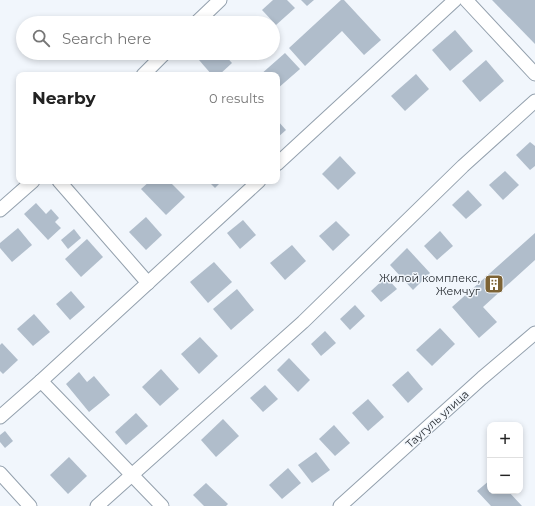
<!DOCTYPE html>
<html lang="en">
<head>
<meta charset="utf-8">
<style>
	:root { --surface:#fff; --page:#f6f6f6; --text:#222; --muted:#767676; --line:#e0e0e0 }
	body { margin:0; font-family:Montserrat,sans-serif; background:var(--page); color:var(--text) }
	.controls { position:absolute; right:12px; bottom:12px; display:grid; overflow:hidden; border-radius:8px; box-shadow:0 2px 6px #0003 }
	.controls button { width:36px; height:36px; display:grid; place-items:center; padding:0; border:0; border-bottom:1px solid var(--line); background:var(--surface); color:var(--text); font:20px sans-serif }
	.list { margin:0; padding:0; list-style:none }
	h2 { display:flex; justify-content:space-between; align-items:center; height:52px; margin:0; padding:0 16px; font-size:17px }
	h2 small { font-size:13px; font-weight:400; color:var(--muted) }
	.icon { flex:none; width:22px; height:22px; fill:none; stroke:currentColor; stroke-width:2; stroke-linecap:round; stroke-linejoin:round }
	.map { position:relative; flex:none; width:535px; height:506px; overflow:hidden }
	.search { position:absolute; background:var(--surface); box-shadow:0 2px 6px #0003; left:16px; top:16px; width:264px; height:44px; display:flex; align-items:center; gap:10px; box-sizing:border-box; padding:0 14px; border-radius:22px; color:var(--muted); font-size:15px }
	.panel { position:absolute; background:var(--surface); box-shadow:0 2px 6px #0003; left:16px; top:72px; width:264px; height:112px; border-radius:8px }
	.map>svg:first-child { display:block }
	.building { fill:#b0bdcb }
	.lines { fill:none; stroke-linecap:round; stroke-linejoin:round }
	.minor-casing { stroke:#93a0ad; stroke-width:15 }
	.minor { stroke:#fff; stroke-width:13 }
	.labels { text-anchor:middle; stroke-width:3; stroke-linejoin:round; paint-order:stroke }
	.poi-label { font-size:11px; fill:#282d32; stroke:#f1f6fc; text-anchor:end }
	.street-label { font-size:11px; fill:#282d32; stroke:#f1f6fc }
</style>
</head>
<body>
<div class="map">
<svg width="535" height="506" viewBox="0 0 535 506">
	<rect width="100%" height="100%" fill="#f1f6fc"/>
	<!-- building -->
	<g class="building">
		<path d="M273 0H287L295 8 276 25 262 10Z"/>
		<path d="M301 0H314L307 6Z"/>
		<path d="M341 0H344L381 40 364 55 342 31 305 66 289 48Z"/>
		<path d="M492 0H535V44Z"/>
		<path d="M455 30 473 51 450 71 432 50Z"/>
		<path d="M207 53H223L232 63 219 75H212L199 60Z"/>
		<path d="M285 53 300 69 277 89V75H260Z"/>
		<path d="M486 60 504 81 480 102 462 81Z"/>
		<path d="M416 74 429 89 405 111 391 96Z"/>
		<path d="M277 120 286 130 277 138Z"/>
		<path d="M530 142 535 146V166L530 170 516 155Z"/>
		<path d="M340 156 356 173 338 190 322 174Z"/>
		<path d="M505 171 519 185 503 200 489 185Z"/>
		<path d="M150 181H169L185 197 166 215 141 189Z"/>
		<path d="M208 181H222L215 188Z"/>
		<path d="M468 190 482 205 466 219 452 205Z"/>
		<path d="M36 203 46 214 51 209 59 218 55 222 61 228 48 240 24 214Z"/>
		<path d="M146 217 162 235 146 250 129 232Z"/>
		<path d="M243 220 256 235 240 249 227 233Z"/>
		<path d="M336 221 350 235 333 251 319 236Z"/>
		<path d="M18 228 32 245 12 262 0 248V243Z"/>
		<path d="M74 229 81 238 68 249 61 240Z"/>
		<path d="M440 231 453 246 437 260 424 246Z"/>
		<path d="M535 233V260L483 307 497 322 479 338 452 307Z"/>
		<path d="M87 239 103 257 81 277 65 259Z"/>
		<path d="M292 245 306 261 285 280 270 263Z"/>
		<path d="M407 248 430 273 413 290 390 265Z"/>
		<path d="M214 262 232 282 208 303 190 282Z"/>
		<path d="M386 277 397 289 381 302 371 291Z"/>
		<path d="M237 289 254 310 231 330 213 309Z"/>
		<path d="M71 291 85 307 70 320 56 304Z"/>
		<path d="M355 305 365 316 350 330 340 319Z"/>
		<path d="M34 314 50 332 33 346 17 329Z"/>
		<path d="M440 328 455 344 432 366 416 350Z"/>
		<path d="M325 331 336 343 321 356 311 344Z"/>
		<path d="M200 337 218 356 199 374 181 354Z"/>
		<path d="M2 343 18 360 3 374 0 371V345Z"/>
		<path d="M289 358 310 380 298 392 277 370Z"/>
		<path d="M161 369 179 389 160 406 142 387Z"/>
		<path d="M408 371 423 389 408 403 392 385Z"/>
		<path d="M79 372 87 382 94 376 110 395 89 412 66 384Z"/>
		<path d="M265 385 278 399 263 412 250 398Z"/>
		<path d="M368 399 384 417 368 431 352 413Z"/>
		<path d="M136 413 148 426 126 445 115 432Z"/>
		<path d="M223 419 239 436 216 457 201 440Z"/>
		<path d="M334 425 350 443 335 456 319 439Z"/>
		<path d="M5 431 13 441 5 448 0 442V435Z"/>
		<path d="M316 452 330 470 312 483 298 465Z"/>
		<path d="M69 457 87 476 68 494 50 475Z"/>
		<path d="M288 468 301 483 282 499 269 485Z"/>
		<path d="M490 480V491H508L522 506H491L477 491Z"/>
		<path d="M206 483 228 504 226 506H204L193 495Z"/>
	</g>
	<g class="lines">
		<defs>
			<g id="minor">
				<path d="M466 0 535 74"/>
				<path d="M196 23 220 0"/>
				<path d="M143 75 165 53"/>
				<path d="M277 164 455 0"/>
				<path d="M59 181 148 283"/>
				<path d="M0 210 33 181"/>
				<path d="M41 381 162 506"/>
				<path d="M0 417 41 381 259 181"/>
				<path d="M0 473 30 506"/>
				<path d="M97 506 303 322 463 166 535 101"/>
				<path d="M340 506 482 378 535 333"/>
			</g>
		</defs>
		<!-- minor casing -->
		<use href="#minor" class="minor-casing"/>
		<!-- minor -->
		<use href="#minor" class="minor"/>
	</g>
	<!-- icons -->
	<defs>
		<symbol id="building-square" viewBox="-11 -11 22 22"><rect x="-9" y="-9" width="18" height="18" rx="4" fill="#7d6335" stroke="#f1f6fc"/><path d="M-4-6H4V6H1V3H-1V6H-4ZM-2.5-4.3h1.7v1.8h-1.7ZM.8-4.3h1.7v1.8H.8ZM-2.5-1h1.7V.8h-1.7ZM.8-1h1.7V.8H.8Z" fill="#fff"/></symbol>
	</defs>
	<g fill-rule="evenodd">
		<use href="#building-square" x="483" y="273" width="22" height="22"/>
	</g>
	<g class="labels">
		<!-- poi labels -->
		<g class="poi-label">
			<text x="480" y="282">Жилой комплекс,<tspan x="480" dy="13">Жемчуг</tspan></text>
		</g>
		<!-- street labels -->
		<g class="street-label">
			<text transform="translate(437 419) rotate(-42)" y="4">Таугуль улица</text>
		</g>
	</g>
</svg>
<div class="controls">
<button>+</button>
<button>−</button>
</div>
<div class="search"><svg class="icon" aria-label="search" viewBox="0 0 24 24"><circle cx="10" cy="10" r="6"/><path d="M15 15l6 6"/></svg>Search here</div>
<section class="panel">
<h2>Nearby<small>0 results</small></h2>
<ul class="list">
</ul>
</section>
</div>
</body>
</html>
